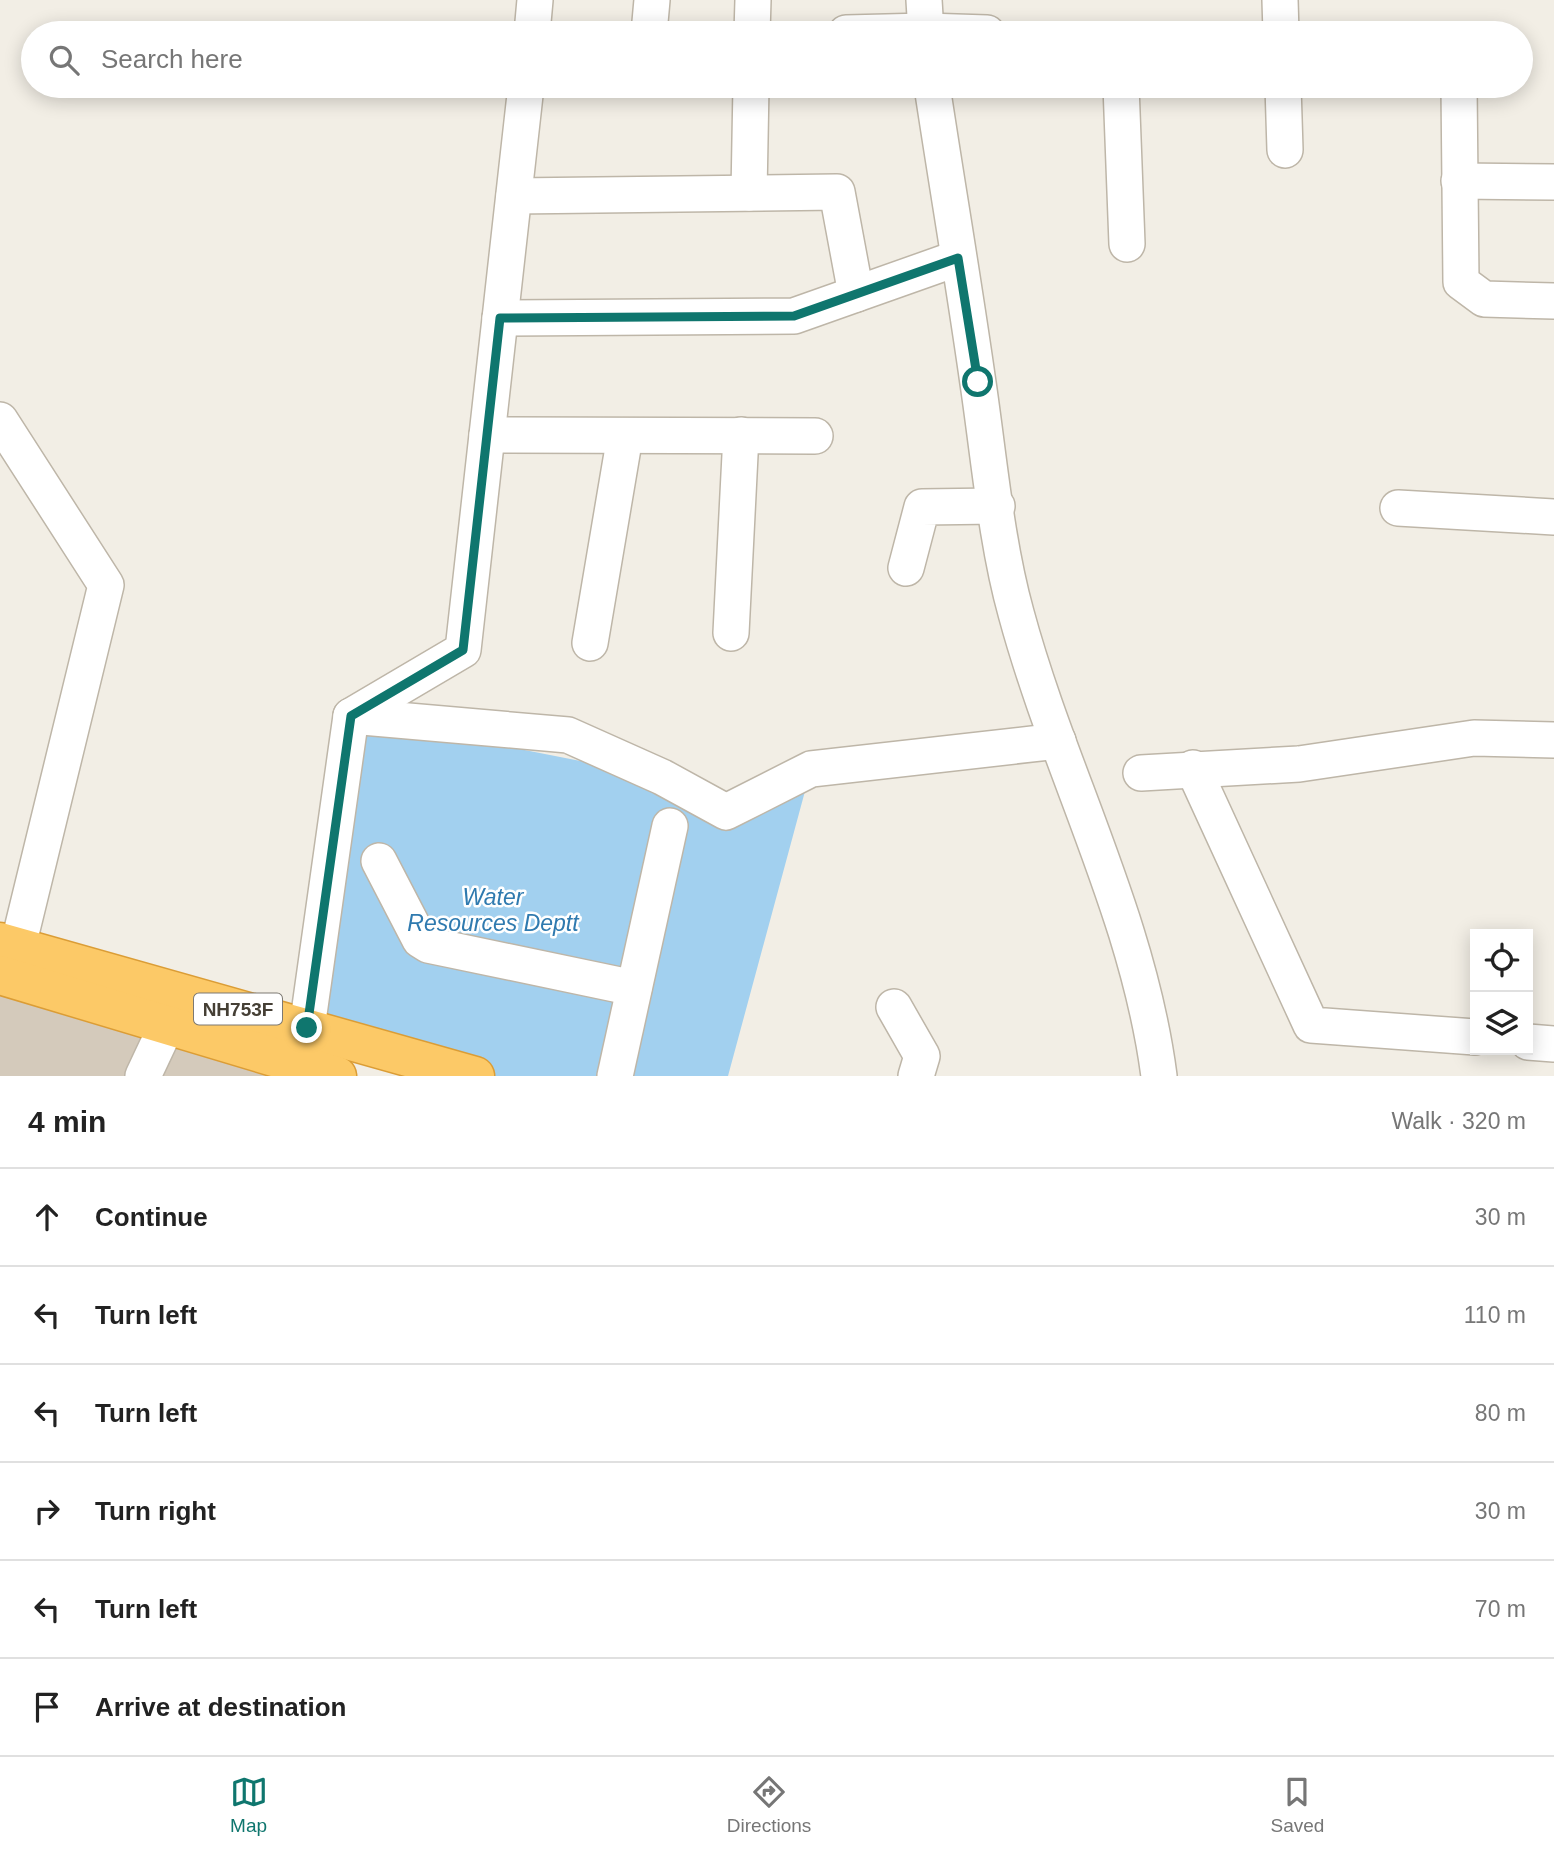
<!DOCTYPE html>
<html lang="en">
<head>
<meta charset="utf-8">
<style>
	:root { --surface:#fff; --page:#f2f2f2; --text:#222; --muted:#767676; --line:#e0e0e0; --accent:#0f766e }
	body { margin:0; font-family:Arial,sans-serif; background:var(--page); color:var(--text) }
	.controls { position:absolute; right:21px; bottom:21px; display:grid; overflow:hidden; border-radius:0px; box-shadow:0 4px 18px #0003 }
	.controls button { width:63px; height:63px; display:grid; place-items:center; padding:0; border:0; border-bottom:2px solid var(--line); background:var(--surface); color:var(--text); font:35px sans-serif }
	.stop { position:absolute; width:21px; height:21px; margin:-16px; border:5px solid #0f766e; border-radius:50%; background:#fff }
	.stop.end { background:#0f766e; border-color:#fff; box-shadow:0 2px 7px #0008 }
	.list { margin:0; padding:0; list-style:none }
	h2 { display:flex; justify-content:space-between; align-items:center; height:91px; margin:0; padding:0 28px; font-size:30px }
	h2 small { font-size:23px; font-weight:400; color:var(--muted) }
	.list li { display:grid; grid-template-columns:46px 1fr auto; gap:21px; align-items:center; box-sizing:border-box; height:98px; padding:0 28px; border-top:2px solid var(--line) }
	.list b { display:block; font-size:26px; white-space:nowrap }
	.list em { font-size:23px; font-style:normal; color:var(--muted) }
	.icon { flex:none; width:38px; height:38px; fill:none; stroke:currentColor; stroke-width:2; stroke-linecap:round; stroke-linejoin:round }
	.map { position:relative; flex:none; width:1554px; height:1076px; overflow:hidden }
	.search { position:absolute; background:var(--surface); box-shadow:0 4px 18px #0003; left:21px; right:21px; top:21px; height:77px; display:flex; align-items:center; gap:18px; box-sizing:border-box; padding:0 24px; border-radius:38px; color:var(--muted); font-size:26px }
	.sheet { height:679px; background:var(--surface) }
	nav { display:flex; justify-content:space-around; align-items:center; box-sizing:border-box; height:98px; border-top:2px solid var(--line); background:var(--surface); font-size:19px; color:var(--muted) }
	nav a { display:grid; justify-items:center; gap:4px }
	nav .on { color:var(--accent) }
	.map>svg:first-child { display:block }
	.water { fill:#a2d0ef }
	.building { fill:#d4cabb }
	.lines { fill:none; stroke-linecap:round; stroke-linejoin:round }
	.minor-casing { stroke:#beb6a8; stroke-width:38 }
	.highway-casing { stroke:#db9d36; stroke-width:41 }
	.minor { stroke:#fff; stroke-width:35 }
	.highway { stroke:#fcc967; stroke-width:38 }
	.route { stroke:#0f766e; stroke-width:9 }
	.labels { text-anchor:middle; stroke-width:5; stroke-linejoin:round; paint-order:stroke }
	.shield { fill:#fff; stroke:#7d7972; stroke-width:2 }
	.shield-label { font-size:19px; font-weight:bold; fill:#453f35 }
	.water-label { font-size:23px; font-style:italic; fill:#2f7aaf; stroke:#fff }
</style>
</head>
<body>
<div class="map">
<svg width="1554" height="1076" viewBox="0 0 1554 1076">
	<rect width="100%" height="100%" fill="#f2eee5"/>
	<!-- water -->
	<path class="water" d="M351 716 662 777 726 812 811 769 728 1076H475L307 1028Z"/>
	<!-- building -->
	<path class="building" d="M0 946 355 1076H0Z"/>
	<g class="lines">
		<defs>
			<g id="minor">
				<path d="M924 0 926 33"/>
				<path d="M1280 0 1281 33"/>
				<path d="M532 33 535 0"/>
				<path d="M649 33 652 0"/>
				<path d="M752 33 753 0"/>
				<path d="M846 33 926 31 987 33"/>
				<path d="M932 86C947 185 964 284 978 383 989 457 996 541 1016 613 1058 769 1138 914 1159 1076"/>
				<path d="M1121 86 1127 244"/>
				<path d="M1283 86 1285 150"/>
				<path d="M1459 86 1461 282 1484 299 1554 301"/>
				<path d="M1459 181 1554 182"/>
				<path d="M749 193 751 86"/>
				<path d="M514 196 837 192 856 294"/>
				<path d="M500 318 794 316 958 258"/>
				<path d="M0 420 106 585 18 946"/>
				<path d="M487 435 815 436"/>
				<path d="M1398 508 1554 517"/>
				<path d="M906 568 922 507 997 506"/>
				<path d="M731 633 741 435"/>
				<path d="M590 643 625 436"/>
				<path d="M351 716 568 735 662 777 726 812 811 769 1058 741"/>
				<path d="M1193 768 1311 1025 1475 1037"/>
				<path d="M1141 773 1299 764 1474 738 1554 740"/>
				<path d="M379 861 420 940 428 945 634 988"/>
				<path d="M894 1007 922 1056 916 1076"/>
				<path d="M307 1028 351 716 463 650 526 86"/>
				<path d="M1528 1042 1554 1044"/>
				<path d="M143 1076 167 1025"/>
				<path d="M615 1076 670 826"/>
			</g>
			<g id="highway">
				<path d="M0 942 475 1076"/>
				<path d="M0 975 337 1076"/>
			</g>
		</defs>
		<!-- minor casing -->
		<use href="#minor" class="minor-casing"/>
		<!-- highway casing -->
		<use href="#highway" class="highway-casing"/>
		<!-- minor -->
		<use href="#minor" class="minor"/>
		<!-- highway -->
		<use href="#highway" class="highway"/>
	</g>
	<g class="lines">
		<!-- route -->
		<path class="route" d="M307 1028 351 716 463 650 500 318 794 316 958 258 978 382"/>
	</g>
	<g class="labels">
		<!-- shield labels -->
		<rect class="shield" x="194" y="993.5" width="88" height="31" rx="5"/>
		<g class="shield-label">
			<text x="238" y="1016">NH753F</text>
		</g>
		<!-- water labels -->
		<g class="water-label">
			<text x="493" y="905">Water<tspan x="493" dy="26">Resources Deptt</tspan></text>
		</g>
	</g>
</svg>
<div class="controls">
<button><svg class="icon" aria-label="locate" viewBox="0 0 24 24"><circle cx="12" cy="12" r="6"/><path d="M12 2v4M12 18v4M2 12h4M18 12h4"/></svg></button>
<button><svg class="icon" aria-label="layers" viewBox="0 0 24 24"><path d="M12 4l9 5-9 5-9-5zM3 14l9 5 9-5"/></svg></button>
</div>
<div class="stop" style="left:978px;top:382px"></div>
<div class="stop end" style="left:307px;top:1028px"></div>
<div class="search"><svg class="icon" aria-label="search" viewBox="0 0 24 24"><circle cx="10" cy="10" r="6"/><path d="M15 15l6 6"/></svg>Search here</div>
</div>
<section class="sheet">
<h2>4 min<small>Walk · 320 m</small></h2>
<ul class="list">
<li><svg class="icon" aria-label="ahead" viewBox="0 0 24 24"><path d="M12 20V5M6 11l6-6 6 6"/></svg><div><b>Continue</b></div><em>30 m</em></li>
<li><svg class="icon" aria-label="left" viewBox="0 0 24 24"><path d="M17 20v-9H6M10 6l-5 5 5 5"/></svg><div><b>Turn left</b></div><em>110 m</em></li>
<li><svg class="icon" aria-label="left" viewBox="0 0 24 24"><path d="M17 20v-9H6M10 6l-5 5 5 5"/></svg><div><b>Turn left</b></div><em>80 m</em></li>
<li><svg class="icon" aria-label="right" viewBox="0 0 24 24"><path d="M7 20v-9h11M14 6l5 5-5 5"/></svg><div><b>Turn right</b></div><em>30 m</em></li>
<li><svg class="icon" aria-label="left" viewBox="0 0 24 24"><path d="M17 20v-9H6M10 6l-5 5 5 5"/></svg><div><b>Turn left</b></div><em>70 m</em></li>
<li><svg class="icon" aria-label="arrive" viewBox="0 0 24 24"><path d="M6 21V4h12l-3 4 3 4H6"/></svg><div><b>Arrive at destination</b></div></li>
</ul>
</section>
<nav>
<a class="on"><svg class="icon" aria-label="map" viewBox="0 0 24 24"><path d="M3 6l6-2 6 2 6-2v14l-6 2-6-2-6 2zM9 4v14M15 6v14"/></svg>Map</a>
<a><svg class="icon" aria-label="directions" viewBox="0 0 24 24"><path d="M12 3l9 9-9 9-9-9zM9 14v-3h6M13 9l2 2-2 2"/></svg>Directions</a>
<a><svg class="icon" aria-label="saved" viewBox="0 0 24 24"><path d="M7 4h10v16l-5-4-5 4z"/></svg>Saved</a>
</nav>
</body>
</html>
